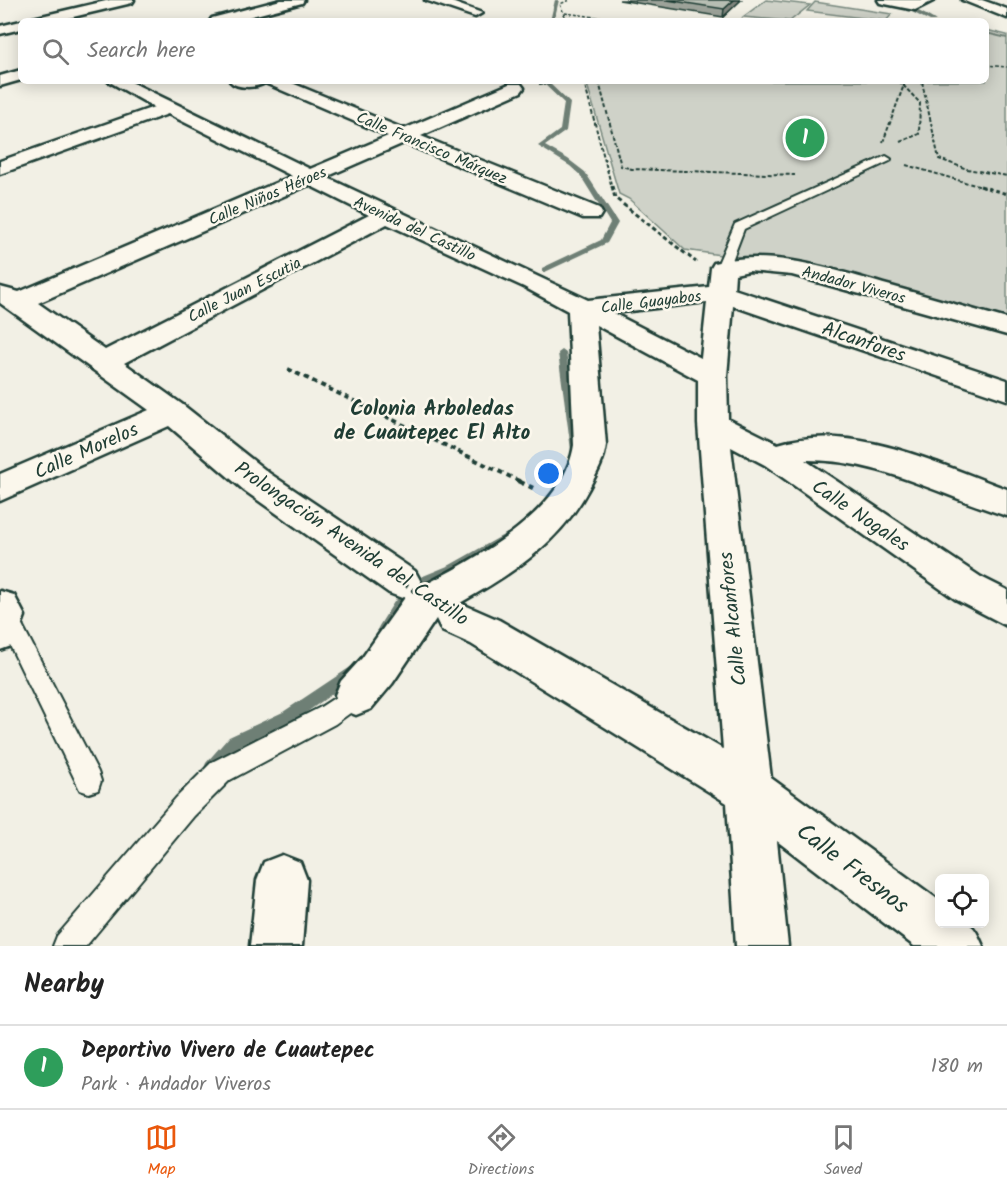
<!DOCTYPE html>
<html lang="en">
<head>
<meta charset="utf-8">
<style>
	:root { --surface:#fff; --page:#f2f2f2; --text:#222; --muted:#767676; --line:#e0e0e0; --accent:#ea580c }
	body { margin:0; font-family:Kalam,sans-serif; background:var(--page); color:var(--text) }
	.controls { position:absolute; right:18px; bottom:18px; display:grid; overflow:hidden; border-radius:9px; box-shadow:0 3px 15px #0003 }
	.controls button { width:54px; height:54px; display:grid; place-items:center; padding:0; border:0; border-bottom:2px solid var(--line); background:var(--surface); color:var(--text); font:30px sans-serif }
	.you { position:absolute; left:549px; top:474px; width:21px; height:21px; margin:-15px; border:4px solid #fff; border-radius:50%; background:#1a73e8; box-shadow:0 0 0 9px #1a73e833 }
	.badge { display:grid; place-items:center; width:39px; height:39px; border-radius:50%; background:var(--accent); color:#fff; font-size:20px; font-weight:700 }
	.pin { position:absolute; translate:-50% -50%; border:3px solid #fff; box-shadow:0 2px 6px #0006 }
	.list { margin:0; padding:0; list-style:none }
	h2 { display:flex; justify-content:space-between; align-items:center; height:78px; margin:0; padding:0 24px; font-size:26px }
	h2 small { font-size:20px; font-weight:400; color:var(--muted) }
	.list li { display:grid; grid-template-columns:39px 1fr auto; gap:18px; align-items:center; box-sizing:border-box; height:84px; padding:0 24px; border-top:2px solid var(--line) }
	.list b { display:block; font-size:22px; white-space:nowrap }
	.list p { margin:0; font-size:20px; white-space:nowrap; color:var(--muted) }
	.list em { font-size:20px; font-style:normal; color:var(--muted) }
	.icon { flex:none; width:33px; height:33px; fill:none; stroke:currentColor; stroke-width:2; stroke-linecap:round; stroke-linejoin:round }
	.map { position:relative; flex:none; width:1007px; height:946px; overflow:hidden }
	.search { position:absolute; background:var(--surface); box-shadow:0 3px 15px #0003; left:18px; right:18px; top:18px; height:66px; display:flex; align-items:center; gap:15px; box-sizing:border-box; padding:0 21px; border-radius:9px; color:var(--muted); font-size:22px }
	.sheet { height:162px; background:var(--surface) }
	nav { display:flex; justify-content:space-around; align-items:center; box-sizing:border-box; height:84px; border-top:2px solid var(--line); background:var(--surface); font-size:16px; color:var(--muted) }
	nav a { display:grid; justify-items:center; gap:3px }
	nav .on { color:var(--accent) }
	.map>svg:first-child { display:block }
	.green { fill:#cfd2c8; stroke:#77887e; stroke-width:1.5 }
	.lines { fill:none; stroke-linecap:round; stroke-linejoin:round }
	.stream { fill:#6e7f75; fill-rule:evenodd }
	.service-casing { stroke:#1f3d34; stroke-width:4 }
	.minor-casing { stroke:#1f3d34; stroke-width:5 }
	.path-far4 { stroke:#1f3d34; stroke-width:1.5; stroke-dasharray:3 2; stroke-linecap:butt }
	.path-far3 { stroke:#1f3d34; stroke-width:2; stroke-dasharray:4 2; stroke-linecap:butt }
	.path-far2 { stroke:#1f3d34; stroke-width:3; stroke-dasharray:4.5 3; stroke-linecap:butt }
	.path-far1 { stroke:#1f3d34; stroke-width:4; stroke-dasharray:5 4; stroke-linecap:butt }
	.path { stroke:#1f3d34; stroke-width:4.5; stroke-dasharray:7 5; stroke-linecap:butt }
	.service { fill:#fbf7ec; fill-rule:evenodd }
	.minor { fill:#fbf7ec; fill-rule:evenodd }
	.path-bridge { stroke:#1f3d34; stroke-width:4.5; stroke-dasharray:7 5; stroke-linecap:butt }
	.wall { fill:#9da39a; stroke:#1f3d34; stroke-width:1.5 }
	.shaded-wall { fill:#80857d; stroke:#1f3d34; stroke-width:1.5 }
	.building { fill:#b7beb3; stroke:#1f3d34; stroke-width:1.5 }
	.labels { text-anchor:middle; stroke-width:5; stroke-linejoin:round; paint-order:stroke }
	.far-street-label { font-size:16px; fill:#1f3d34; stroke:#fbf7ec }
	.street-label { font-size:20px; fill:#1f3d34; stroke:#fbf7ec }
	.neighbourhood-label { font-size:21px; font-weight:bold; fill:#1f3d34; stroke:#fbf7ec }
	.near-street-label { font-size:24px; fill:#1f3d34; stroke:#fbf7ec }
</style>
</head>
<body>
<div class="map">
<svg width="1007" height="946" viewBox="0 0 1007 946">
	<rect width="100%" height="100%" fill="#f2f0e5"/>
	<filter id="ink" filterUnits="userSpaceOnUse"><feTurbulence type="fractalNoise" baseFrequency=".0167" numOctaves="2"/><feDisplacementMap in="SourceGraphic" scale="12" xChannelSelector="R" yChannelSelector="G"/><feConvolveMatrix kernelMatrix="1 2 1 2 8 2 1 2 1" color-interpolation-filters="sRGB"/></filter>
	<g filter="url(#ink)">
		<!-- green -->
		<g class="green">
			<path d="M766 0 810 5 790 21 743 17Z"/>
			<path d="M815 2 892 14 886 21 807 11Z"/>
			<path d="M986 30 1007 35V330L778 263 685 250 629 199 619 194 586 81H986Z"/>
		</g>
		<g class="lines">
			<!-- stream -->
			<g class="stream">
				<path d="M555 0H559L554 21H550Z"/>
				<path d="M879 0C898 0 921 11 936 21H930L910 11Z"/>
				<path d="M986 32 1007 37V39L986 34Z"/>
				<path d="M541 81H547L570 103 566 131 545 146 568 159 585 172 618 223 607 243 545 272H542V268L601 240 610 223 580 175 570 166 538 146 560 130 564 103Z"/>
				<path d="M562 350 566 353 581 450 576 454 571 450 558 353Z"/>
				<path d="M507 533 511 534 513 537 511 540 458 571 424 587 402 610 387 634 383 636 379 634 377 630 379 626 394 602 416 579 450 565Z"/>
				<path d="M355 664 360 666 362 670 360 674 293 722 239 747 216 773 211 775 206 773 204 768 206 763 229 737 283 712Z"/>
			</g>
			<defs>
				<g id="service">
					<path d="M886 156 891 159 890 161 744 229 728 271H718L716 268 735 224Z"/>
					<path d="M7 608 15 611 98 772 101 781 98 790 89 793 80 790 0 625V610Z"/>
					<path d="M356 684 364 687 368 695 364 703 335 724 230 780 194 816 86 946H53L57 936 176 798 212 762 319 708Z"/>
				</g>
				<g id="minor">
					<path d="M110 0H134L132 3 56 21H31L33 18Z"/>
					<path d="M281 0H304L302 3 233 21H210L212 18Z"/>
					<path d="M425 0H446L482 13 475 17Z"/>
					<path d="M878 0H935L915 10 880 3Z"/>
					<path d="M962 0H982L1007 9V18Z"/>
					<path d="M21 21V29L0 34V26Z"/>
					<path d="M21 70V80L0 86V76Z"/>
					<path d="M108 81H129L310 169 388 136 265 83C256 88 237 89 230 81H287L404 129 509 84H521L524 88 521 92 421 136 599 208 602 213 599 218H583L404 143 326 177 588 300 709 287 711 268 714 263C773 248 834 270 891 286 930 297 968 308 1007 319V335L792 275 749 271 735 274 734 289 1007 380V400L733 306 727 376 728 419 778 444C853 421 937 464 1007 489V516C939 495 878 459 805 460L981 577 1007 590V626L955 599 765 465 731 447 771 778 940 901V924C969 924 971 917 983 946H914L777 841 788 946H736L727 803 471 644 442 631 436 619 438 616 392 684 371 709 356 715 341 709 335 695 341 681 362 658 406 596 402 598 389 593 245 491 169 426 0 501V474L149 410 0 303V287L19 292 292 176 168 114 0 174V161L154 107ZM309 185 369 215 105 350 38 303ZM387 224 524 287 568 311 574 445C563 515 474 559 417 589L421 582 415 571 269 473 183 405 124 363ZM707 302 701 358 613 313ZM596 325 698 380V424L723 749 499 620 460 603C512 574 561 542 589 488 597 473 604 461 606 445Z"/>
					<path d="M0 591 14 595 25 616 14 645 0 650Z"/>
					<path d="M282 855 300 862 307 880 302 946H250L257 880 264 862Z"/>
				</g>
			</defs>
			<!-- service casing -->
			<use href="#service" class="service-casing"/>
			<!-- minor casing -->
			<use href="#minor" class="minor-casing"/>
			<!-- path-far4 -->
			<g class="path-far4">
				<path d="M565 13 626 21"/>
				<path d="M567 21 560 4 570 0"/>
				<path d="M986 65 1007 67"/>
				<path d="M584 81 585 84"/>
				<path d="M599 81 600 84"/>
				<path d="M899 81 902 84"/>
				<path d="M922 81 923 84"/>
				<path d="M543 84 571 81"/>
				<path d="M904 84 905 81"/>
			</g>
			<!-- path-far3 -->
			<g class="path-far3">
				<path d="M584 82 612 188"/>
				<path d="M599 82 621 166 632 169 795 175"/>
				<path d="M922 82 939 159 967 169 1007 176"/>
				<path d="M539 84 559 82"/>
				<path d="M883 142 905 82"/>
				<path d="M900 142 919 134 920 103 900 82"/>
				<path d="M906 165 985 188"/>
			</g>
			<!-- path-far2 -->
			<g class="path-far2">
				<path d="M612 186 615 198 696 262"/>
				<path d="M980 186 1007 194"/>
			</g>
			<!-- path-far1 -->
			<path class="path-far1" d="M288 369 521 482"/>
			<!-- path -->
			<path class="path" d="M518 481 533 488"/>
			<!-- service -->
			<use href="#service" class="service"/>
			<!-- minor -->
			<use href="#minor" class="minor"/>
			<!-- path-bridge -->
			<path class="path-bridge" d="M402 582 456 619"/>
		</g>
		<!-- wall -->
		<path class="wall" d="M619 0H741L723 17Z"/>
		<!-- shaded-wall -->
		<path class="shaded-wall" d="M734 0H741L723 17 724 9Z"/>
		<!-- building -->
		<path class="building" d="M667 0H734L724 9Z"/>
	</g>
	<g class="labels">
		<!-- far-street labels -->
		<g class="far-street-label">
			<text transform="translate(432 147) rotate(23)" y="6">Calle Francisco Márquez</text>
			<text transform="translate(267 195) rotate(-23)" y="6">Calle Niños Héroes</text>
			<text transform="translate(415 228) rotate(25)" y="6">Avenida del Castillo</text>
			<text transform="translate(854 284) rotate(15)" y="6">Andador Viveros</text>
			<text transform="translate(244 289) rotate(-27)" y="6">Calle Juan Escutia</text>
			<text transform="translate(651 301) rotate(-7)" y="6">Calle Guayabos</text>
		</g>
		<!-- street labels -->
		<g class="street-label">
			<text transform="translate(864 341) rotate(19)" y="7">Alcanfores</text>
			<text transform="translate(86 450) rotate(-24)" y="7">Calle Morelos</text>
			<text transform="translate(861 515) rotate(34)" y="7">Calle Nogales</text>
			<text transform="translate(352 543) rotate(34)" y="7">Prolongación Avenida del Castillo</text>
			<text transform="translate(732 619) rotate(-96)" y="7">Calle Alcanfores</text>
		</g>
		<!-- neighbourhood labels -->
		<g class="neighbourhood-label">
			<text x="432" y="415">Colonia Arboledas<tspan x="432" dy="24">de Cuautepec El Alto</tspan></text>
		</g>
		<!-- near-street labels -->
		<g class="near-street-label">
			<text transform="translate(853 868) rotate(37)" y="8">Calle Fresnos</text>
		</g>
	</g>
</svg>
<div class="controls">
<button><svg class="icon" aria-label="locate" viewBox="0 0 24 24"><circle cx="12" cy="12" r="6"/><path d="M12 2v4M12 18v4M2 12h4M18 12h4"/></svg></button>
</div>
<div class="you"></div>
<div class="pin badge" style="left:805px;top:138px;background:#2e9e5b">1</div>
<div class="search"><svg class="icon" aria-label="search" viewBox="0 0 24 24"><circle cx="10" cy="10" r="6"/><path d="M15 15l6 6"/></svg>Search here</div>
</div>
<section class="sheet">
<h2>Nearby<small></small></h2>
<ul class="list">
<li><span class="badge" style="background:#2e9e5b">1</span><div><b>Deportivo Vivero de Cuautepec</b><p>Park · Andador Viveros</p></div><em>180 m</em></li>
</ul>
</section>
<nav>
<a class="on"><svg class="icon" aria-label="map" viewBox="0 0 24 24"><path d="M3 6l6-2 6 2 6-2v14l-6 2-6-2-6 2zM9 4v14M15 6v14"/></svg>Map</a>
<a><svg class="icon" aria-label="directions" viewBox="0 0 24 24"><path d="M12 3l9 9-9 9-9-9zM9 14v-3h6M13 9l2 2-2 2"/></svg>Directions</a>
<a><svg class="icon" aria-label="saved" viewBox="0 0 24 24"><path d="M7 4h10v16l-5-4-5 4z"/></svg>Saved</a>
</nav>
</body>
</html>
